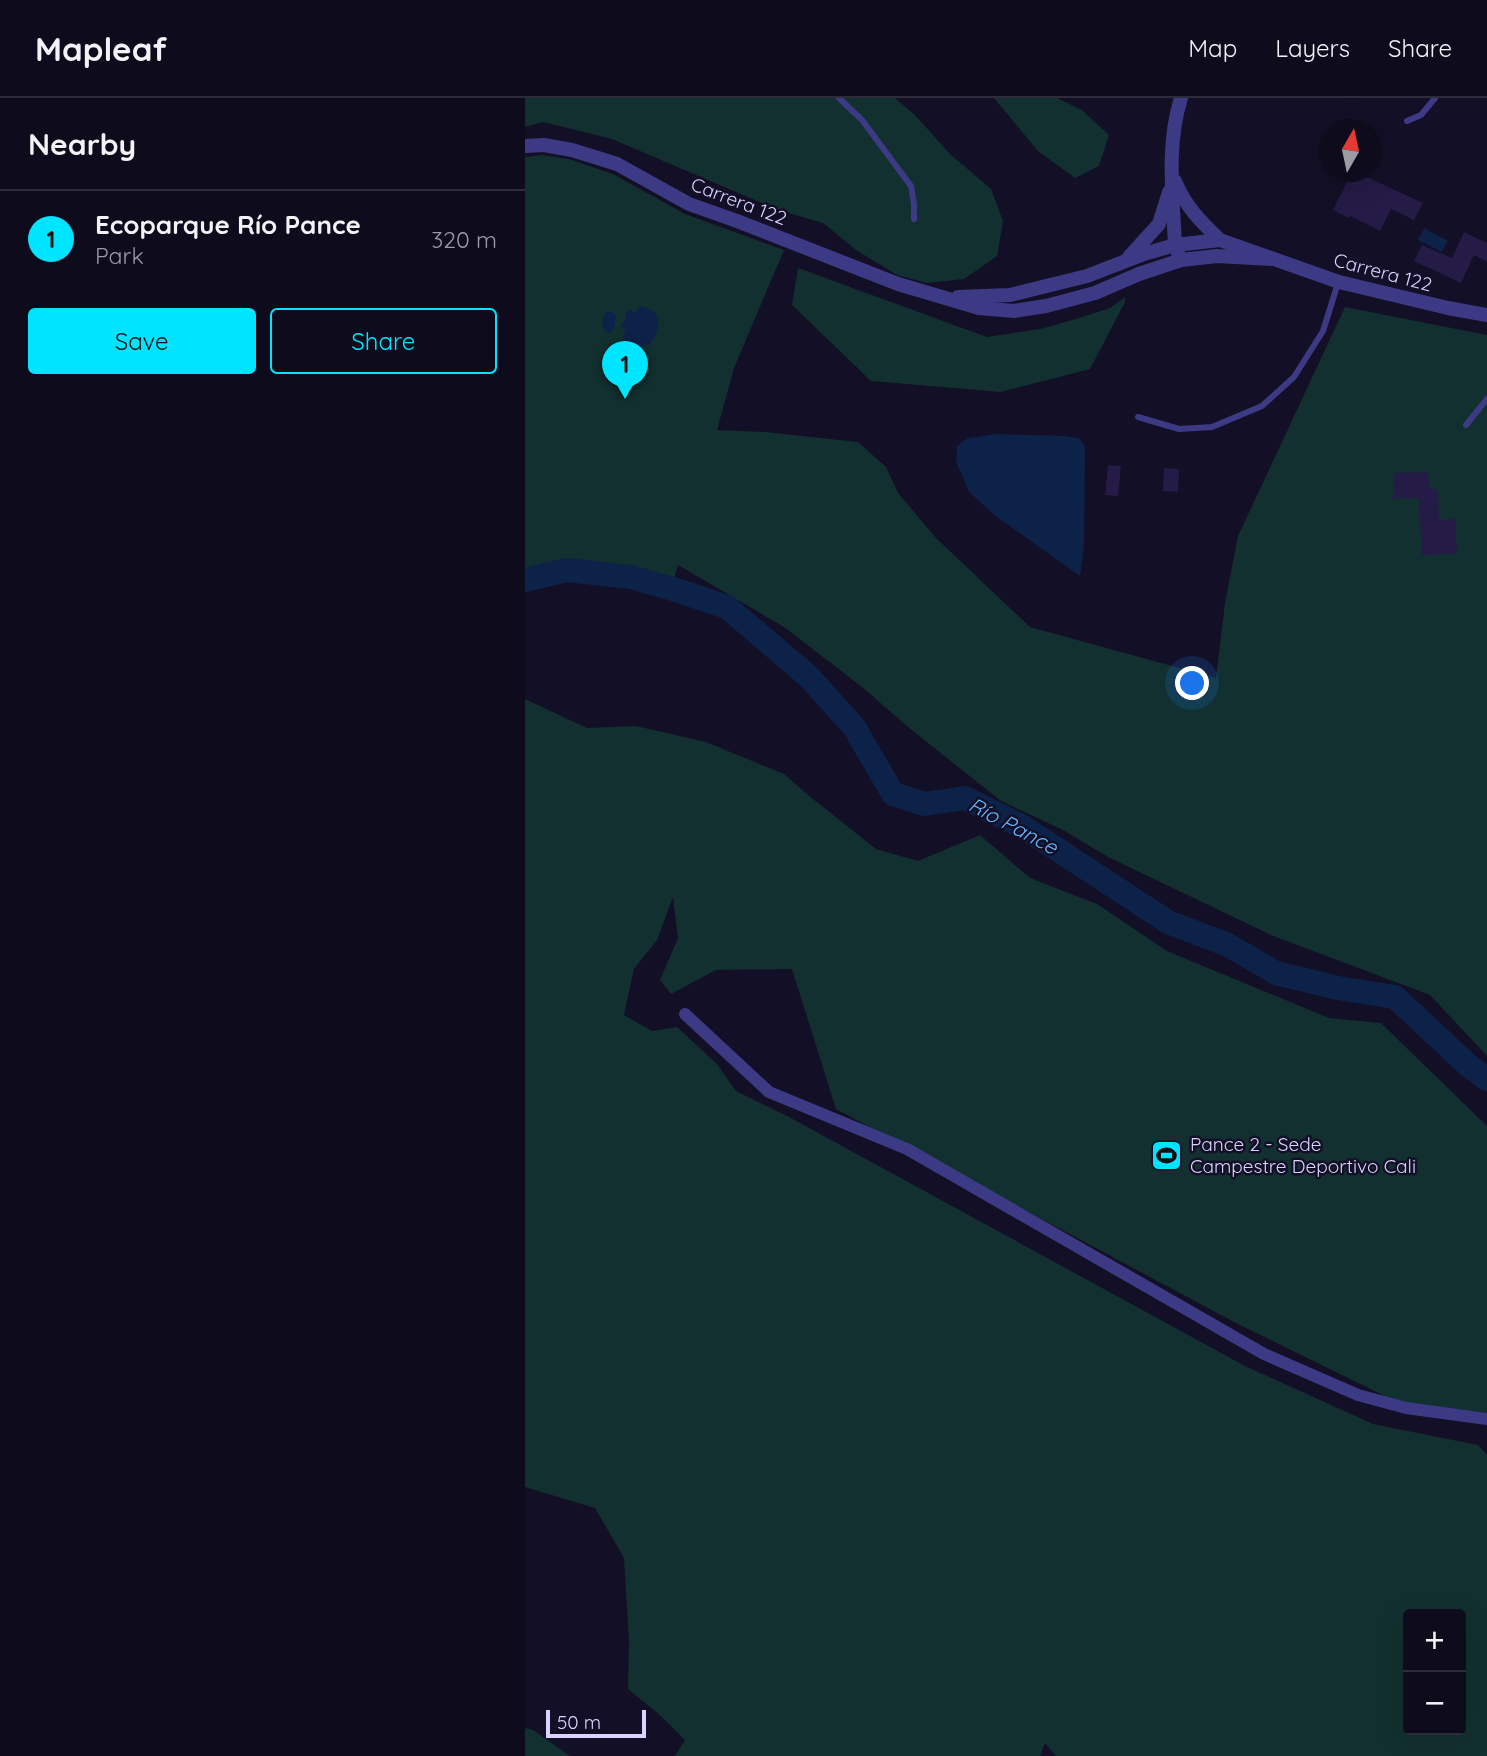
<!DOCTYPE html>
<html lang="en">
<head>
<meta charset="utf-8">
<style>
	:root { --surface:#0e0b1c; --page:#171425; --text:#f1f3f6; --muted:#9b9ba3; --line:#2e2b3b; --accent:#00e5ff }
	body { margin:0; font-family:Quicksand,sans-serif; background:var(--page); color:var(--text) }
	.controls { position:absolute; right:21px; bottom:21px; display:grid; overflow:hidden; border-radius:7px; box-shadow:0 7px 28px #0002 }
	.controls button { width:63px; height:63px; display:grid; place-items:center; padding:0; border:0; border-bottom:2px solid var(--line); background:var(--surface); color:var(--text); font:35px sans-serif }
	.compass { position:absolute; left:794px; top:21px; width:63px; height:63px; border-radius:50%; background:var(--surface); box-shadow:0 7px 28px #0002; rotate:9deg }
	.scale { position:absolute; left:21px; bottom:18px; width:100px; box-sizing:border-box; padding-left:7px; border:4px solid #d9d4ff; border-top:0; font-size:19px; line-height:24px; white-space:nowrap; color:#d9d4ff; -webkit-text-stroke:5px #130f26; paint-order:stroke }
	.you { position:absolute; left:668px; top:586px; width:24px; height:24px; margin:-18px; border:5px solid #fff; border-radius:50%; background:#1a73e8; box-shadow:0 0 0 10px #1a73e833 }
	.badge { display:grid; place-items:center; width:46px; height:46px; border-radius:50%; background:var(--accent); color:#111; font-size:23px; font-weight:700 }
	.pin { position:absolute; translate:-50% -58px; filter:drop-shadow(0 2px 4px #0008) }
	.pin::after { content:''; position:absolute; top:37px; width:24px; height:21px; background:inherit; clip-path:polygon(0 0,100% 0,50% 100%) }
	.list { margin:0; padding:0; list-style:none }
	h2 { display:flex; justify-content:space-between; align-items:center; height:91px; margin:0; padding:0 28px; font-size:30px }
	h2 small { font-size:23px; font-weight:400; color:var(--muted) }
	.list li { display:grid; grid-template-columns:46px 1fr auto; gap:21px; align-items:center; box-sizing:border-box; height:98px; padding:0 28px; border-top:2px solid var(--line) }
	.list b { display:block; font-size:26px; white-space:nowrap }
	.list p { margin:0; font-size:23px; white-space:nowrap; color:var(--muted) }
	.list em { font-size:23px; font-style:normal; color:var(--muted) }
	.actions { display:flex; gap:14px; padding:21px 28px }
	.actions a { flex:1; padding:16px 0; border:2px solid var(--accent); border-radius:7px; text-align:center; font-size:24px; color:var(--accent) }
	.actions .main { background:var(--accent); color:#111 }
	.map { position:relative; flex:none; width:962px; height:1658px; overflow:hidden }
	header { display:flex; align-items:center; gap:42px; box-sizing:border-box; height:98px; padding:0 35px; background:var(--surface); border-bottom:2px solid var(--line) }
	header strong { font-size:33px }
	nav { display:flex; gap:38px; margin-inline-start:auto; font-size:24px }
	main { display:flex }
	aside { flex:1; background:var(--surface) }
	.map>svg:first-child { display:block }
	.green { fill:#12302f; fill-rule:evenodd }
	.water { fill:#0c2248 }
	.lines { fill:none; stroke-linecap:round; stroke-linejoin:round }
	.river { stroke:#0c2248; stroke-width:24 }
	.building { fill:#241b47 }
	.service { stroke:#3d3a85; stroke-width:6 }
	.minor { stroke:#3d3a85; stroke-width:12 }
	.tertiary { stroke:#3d3a85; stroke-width:14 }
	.labels { text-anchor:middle; stroke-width:5; stroke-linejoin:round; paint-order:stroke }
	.street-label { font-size:19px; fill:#d9d4ff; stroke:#130f26 }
	.poi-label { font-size:19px; fill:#d9d4ff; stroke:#130f26; text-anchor:start }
	.water-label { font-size:21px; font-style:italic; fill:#62b6ff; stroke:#130f26 }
</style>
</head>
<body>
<header>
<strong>Mapleaf</strong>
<nav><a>Map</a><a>Layers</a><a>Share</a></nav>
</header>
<main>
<aside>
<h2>Nearby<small></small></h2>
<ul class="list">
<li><span class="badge">1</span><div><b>Ecoparque Río Pance</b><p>Park</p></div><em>320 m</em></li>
</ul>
<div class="actions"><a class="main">Save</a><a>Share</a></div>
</aside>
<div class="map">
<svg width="962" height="1658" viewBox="0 0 962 1658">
	<rect width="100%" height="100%" fill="#130f26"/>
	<!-- green -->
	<g class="green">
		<path d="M0 0H370L390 17 425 56 466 91 478 123 472 158 439 181 402 185 372 177 331 152 298 125 253 112 87 41 18 24 0 29Z"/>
		<path d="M469 0H532L557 12 584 37 574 68 550 80 513 53Z"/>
		<path d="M17 57 44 61 88 76 160 116 259 152 209 270 192 332 240 334 333 344 361 369 373 395 411 440 505 529 691 580 700 505 713 438 820 209 962 237V958L905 897 746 837 583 759 538 732 476 703 383 629 337 589 259 529 153 467 150 477 148 491 105 479 42 472 0 482V59Z"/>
		<path d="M273 170 462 239 515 231 551 221 585 210 600 199V204L565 271 476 294 346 283 267 207Z"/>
		<path d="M0 601 62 630 111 628 181 644 259 676 283 697 351 751 393 763 455 737 505 780 572 806 642 853 804 920 856 925 962 1028V1315L870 1303 709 1224 311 1011 267 871 191 872 146 896 135 882 153 840 148 799 132 842 109 871 99 917 127 933 152 929 192 966 211 993 264 1019 720 1268 848 1326 953 1347 962 1357V1658H531L520 1645 515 1658H150L160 1642 136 1618 103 1591 104 1542 99 1460 70 1410 0 1389ZM883 1516H936V1632H883Z"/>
		<path d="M0 1630 8 1632 45 1658H0Z"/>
	</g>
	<!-- water -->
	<g class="water">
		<path d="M899 130 923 143 917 154 893 142Z"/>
		<path d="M115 208 125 211 133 218C135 241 122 258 99 245L98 238 101 232 98 231 95 227 100 223 101 214 106 212 109 216Z"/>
		<path d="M82 213 87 214 91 217 89 231 84 235 81 234 77 229 79 216Z"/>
		<path d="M471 336 540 338 554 340 560 348 559 448 555 478 472 419 445 395 431 364 432 348 443 340Z"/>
	</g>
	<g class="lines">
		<!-- river -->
		<path class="river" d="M0 482 42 472 105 479 148 491 202 509 284 579 329 629 368 696 399 706 440 700 498 729 643 824 703 847 751 875 813 890 870 899 944 968 962 981"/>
	</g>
	<!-- building -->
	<g class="building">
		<path d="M827 74H831L898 105 889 122 866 111 855 133 825 118 824 120 808 112Z"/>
		<path d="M939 134 962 145V164L949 157 936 185 889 163 897 147 927 160Z"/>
		<path d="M583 367 596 368 593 398 580 397Z"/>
		<path d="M639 370 654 371 653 394 638 393Z"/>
		<path d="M903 374 904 391H913L914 422 930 421 932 456 897 457 894 400 869 401 868 375Z"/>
	</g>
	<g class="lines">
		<!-- service -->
		<g class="service">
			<path d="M314 0 337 22 386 88 389 106V121"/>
			<path d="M882 23 896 17 910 0"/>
			<path d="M613 319 654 331 687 329 737 308 769 279 798 233 813 185"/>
			<path d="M941 327 962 301"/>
		</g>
		<!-- minor -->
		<path class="minor" d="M160 916 244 994 382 1051 739 1256 833 1297 881 1310 962 1321"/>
		<!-- tertiary -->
		<g class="tertiary">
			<path d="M0 48 19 47 47 52 92 66 164 106 212 123 373 186 454 210 489 213 521 208 570 195 614 176 656 162 692 158 747 161"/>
			<path d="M650 83C660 108 676 124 695 142"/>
			<path d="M653 155 650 147C648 99 641 47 656 0"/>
			<path d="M604 159 634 126 644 94"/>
			<path d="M433 199 485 197 562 178 619 156 650 147 695 142 814 184 923 210 962 217"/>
		</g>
	</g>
	<!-- icons -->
	<defs>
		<symbol id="stadium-square" viewBox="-11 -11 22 22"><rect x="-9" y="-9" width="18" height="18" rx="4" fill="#00e5ff" stroke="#130f26"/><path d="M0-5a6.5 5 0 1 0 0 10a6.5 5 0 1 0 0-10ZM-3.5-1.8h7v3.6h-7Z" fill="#111"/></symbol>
	</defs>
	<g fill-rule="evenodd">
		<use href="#stadium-square" x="624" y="1040" width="35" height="35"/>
	</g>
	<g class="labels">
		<!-- street labels -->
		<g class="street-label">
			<text transform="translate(214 103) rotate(21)" y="7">Carrera 122</text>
			<text transform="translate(858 174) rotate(15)" y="7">Carrera 122</text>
		</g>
		<!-- poi labels -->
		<g class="poi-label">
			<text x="665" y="1053">Pance 2 - Sede<tspan x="665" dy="22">Campestre Deportivo Cali</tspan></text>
		</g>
		<!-- water labels -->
		<g class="water-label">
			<text transform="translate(488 728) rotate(28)" y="7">Río Pance</text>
		</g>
	</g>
</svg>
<div class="controls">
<button>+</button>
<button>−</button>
</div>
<svg class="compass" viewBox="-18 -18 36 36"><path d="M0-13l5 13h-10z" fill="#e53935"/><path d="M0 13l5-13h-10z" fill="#9b9ba3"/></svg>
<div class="scale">50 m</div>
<div class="you"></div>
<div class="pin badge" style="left:100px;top:301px">1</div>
</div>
</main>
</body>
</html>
